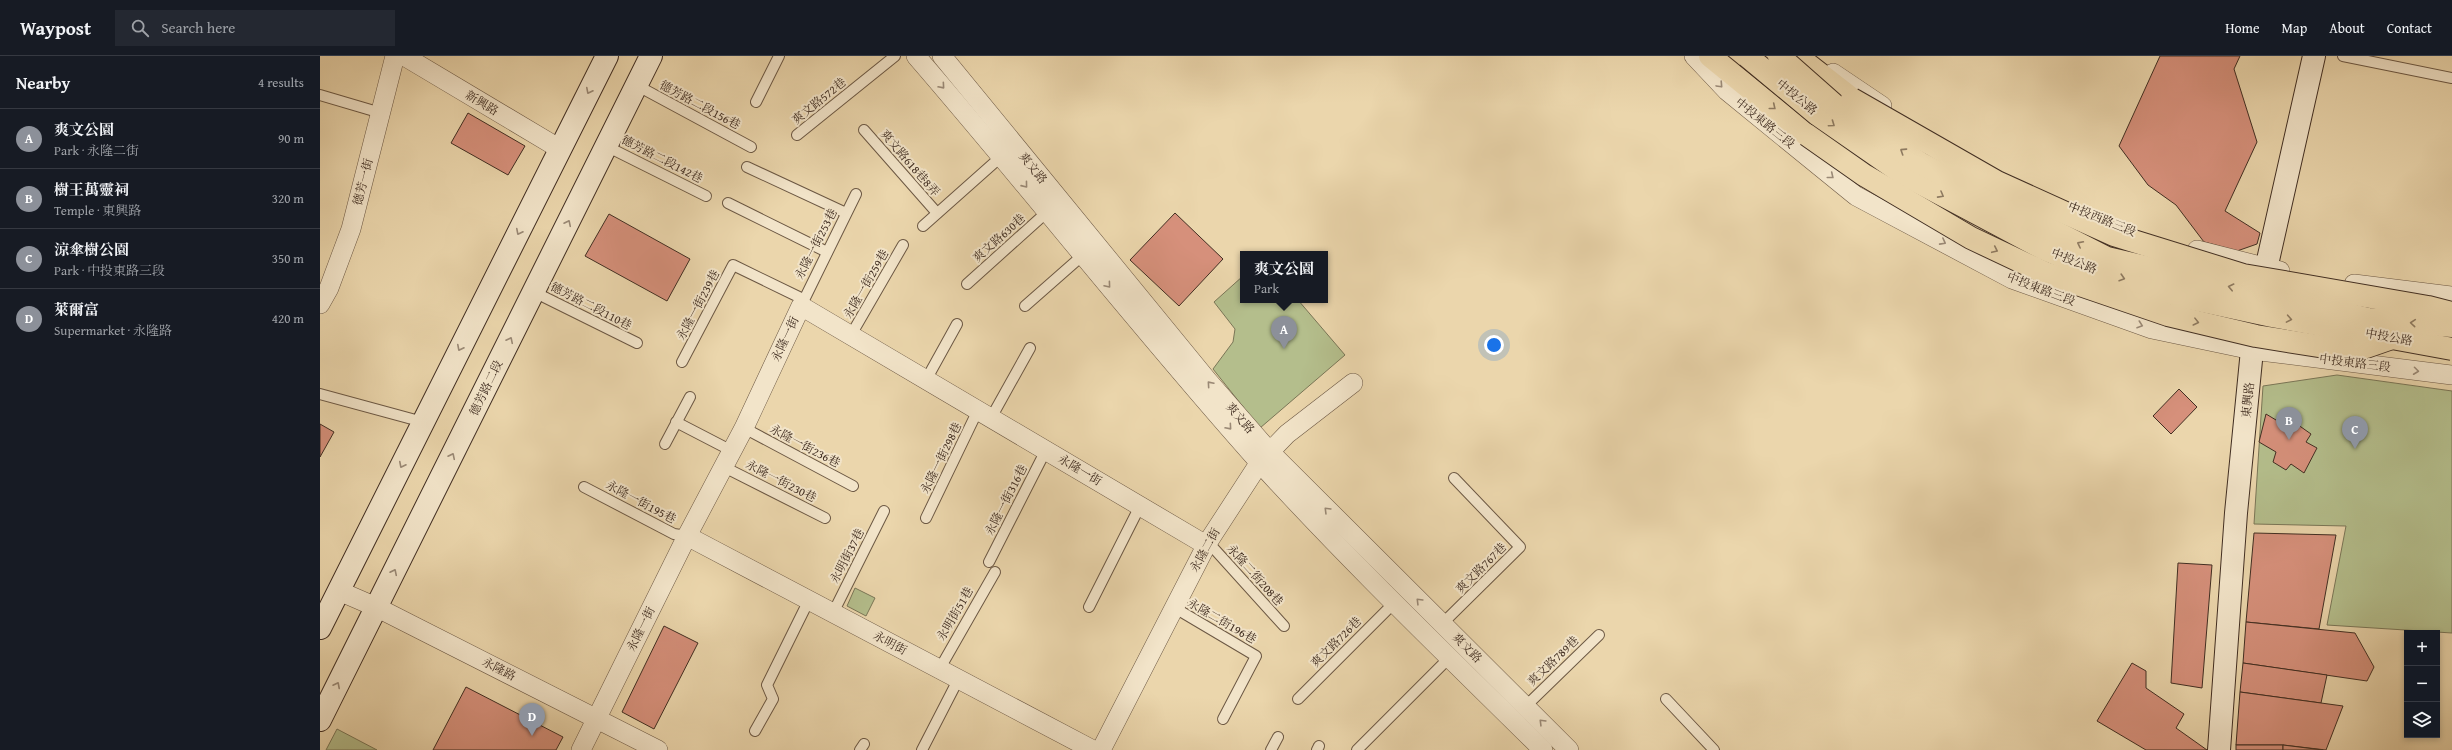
<!DOCTYPE html>
<html lang="en">
<head>
<meta charset="utf-8">
<style>
	:root { --surface:#171b24; --page:#242831; --text:#f1f3f6; --muted:#9ea1a6; --line:#363941; --accent:#8c9099 }
	body { margin:0; font-family:"Gentium Book Plus","Noto Serif TC",serif; background:var(--page); color:var(--text) }
	.controls { position:absolute; right:12px; bottom:12px; display:grid; overflow:hidden; border-radius:0px; box-shadow:0 2px 6px #0003 }
	.controls button { width:36px; height:36px; display:grid; place-items:center; padding:0; border:0; border-bottom:1px solid var(--line); background:var(--surface); color:var(--text); font:20px sans-serif }
	.you { position:absolute; left:1174px; top:289px; width:14px; height:14px; margin:-10px; border:3px solid #fff; border-radius:50%; background:#1a73e8; box-shadow:0 0 0 6px #1a73e833 }
	.badge { display:grid; place-items:center; width:26px; height:26px; border-radius:50%; background:var(--accent); color:#fff; font-size:13px; font-weight:700 }
	.pin { position:absolute; translate:-50% -33px; filter:drop-shadow(0 1px 2px #0008) }
	.pin::after { content:''; position:absolute; top:21px; width:14px; height:12px; background:inherit; clip-path:polygon(0 0,100% 0,50% 100%) }
	.popup { position:absolute; left:920px; top:195px; width:88px; height:52px; box-sizing:border-box; display:grid; place-content:center; border-radius:0px; background:var(--surface); filter:drop-shadow(0 1px 3px #0005); font-size:13px; white-space:nowrap; color:var(--muted) }
	.popup b { font-size:15px; color:var(--text) }
	.popup::after { content:''; position:absolute; left:50%; top:100%; margin-left:-8px; border:8px solid transparent; border-top-color:var(--surface) }
	.list { margin:0; padding:0; list-style:none }
	h2 { display:flex; justify-content:space-between; align-items:center; height:52px; margin:0; padding:0 16px; font-size:17px }
	h2 small { font-size:13px; font-weight:400; color:var(--muted) }
	.list li { display:grid; grid-template-columns:26px 1fr auto; gap:12px; align-items:center; box-sizing:border-box; height:60px; padding:0 16px; border-top:1px solid var(--line) }
	.list b { display:block; font-size:15px; white-space:nowrap }
	.list p { margin:0; font-size:13px; white-space:nowrap; color:var(--muted) }
	.list em { font-size:13px; font-style:normal; color:var(--muted) }
	.icon { flex:none; width:22px; height:22px; fill:none; stroke:currentColor; stroke-width:2; stroke-linecap:round; stroke-linejoin:round }
	.map { position:relative; flex:none; width:2132px; height:694px; overflow:hidden }
	header { display:flex; align-items:center; gap:24px; box-sizing:border-box; height:56px; padding:0 20px; background:var(--surface); border-bottom:1px solid var(--line) }
	header strong { font-size:19px }
	nav { display:flex; gap:22px; margin-inline-start:auto; font-size:14px }
	.search { width:280px; height:36px; background:var(--page); display:flex; align-items:center; gap:10px; box-sizing:border-box; padding:0 14px; border-radius:0px; color:var(--muted); font-size:15px }
	main { display:flex }
	aside { flex:1; background:var(--surface) }
	.map>svg:first-child { display:block }
	.green { fill:#b4be8c; stroke:#7a7657 }
	.building { fill:#d6907b; stroke:#412e22 }
	.lines { fill:none; stroke-linecap:round; stroke-linejoin:round }
	.lane-casing { stroke:#6c5844; stroke-width:12 }
	.street-casing { stroke:#6c5844; stroke-width:20 }
	.secondary-casing { stroke:#412e22; stroke-width:24 }
	.primary-casing { stroke:#412e22; stroke-width:24 }
	.lane { stroke:#f2e4c9; stroke-width:10 }
	.street { stroke:#f2e4c9; stroke-width:19 }
	.secondary { stroke:#f2e4c9; stroke-width:22 }
	.primary { stroke:#ebd6ac; stroke-width:22 }
	.primary-bridge-casing { stroke:#412e22; stroke-width:24; stroke-linecap:butt }
	.primary-bridge { stroke:#ebd6ac; stroke-width:22 }
	.oneway { stroke:#9a8976 }
	.oneway2 { stroke:#8e7a60 }
	.labels { text-anchor:middle; stroke-width:4; stroke-linejoin:round; paint-order:stroke }
	.street-label { font-size:12px; fill:#412e22; stroke:#f2e4c9 }
</style>
</head>
<body>
<header>
<strong>Waypost</strong>
<div class="search"><svg class="icon" aria-label="search" viewBox="0 0 24 24"><circle cx="10" cy="10" r="6"/><path d="M15 15l6 6"/></svg>Search here</div>
<nav><a>Home</a><a>Map</a><a>About</a><a>Contact</a></nav>
</header>
<main>
<aside>
<h2>Nearby<small>4 results</small></h2>
<ul class="list">
<li><span class="badge">A</span><div><b>爽文公園</b><p>Park · 永隆二街</p></div><em>90 m</em></li>
<li><span class="badge">B</span><div><b>樹王萬靈祠</b><p>Temple · 東興路</p></div><em>320 m</em></li>
<li><span class="badge">C</span><div><b>涼傘樹公園</b><p>Park · 中投東路三段</p></div><em>350 m</em></li>
<li><span class="badge">D</span><div><b>萊爾富</b><p>Supermarket · 永隆路</p></div><em>420 m</em></li>
</ul>
</aside>
<div class="map">
<svg width="2132" height="694" viewBox="0 0 2132 694">
	<rect width="100%" height="100%" fill="#ebd6ac"/>
	<filter id="stains"><feTurbulence type="fractalNoise" baseFrequency=".005" numOctaves="4"/><feColorMatrix values="0 0 0 0 .2 0 0 0 0 .09 0 0 0 0 .02 0 0 0 .5 -.17"/></filter>
	<radialGradient id="worn" r=".72"><stop offset=".6" stop-color="#630" stop-opacity="0"/><stop offset="1" stop-color="#630" stop-opacity=".3"/></radialGradient>
	<!-- green -->
	<g class="green">
		<path d="M923 220V244H978L1025 299 940 372 893 313 913 286 915 273 894 246Z"/>
		<path d="M2017 319 2132 335V577L2007 569 2026 470 1934 468 1943 330Z"/>
		<path d="M535 532 555 542 546 560 527 550Z"/>
		<path d="M17 673 57 694H6Z"/>
	</g>
	<!-- building -->
	<g class="building">
		<path d="M1840 0H1920L1914 13 1937 86 1905 155 1940 177 1937 188 1917 195 1884 186 1856 149 1828 129 1799 90Z"/>
		<path d="M148 57 205 90 188 119 131 87Z"/>
		<path d="M855 157 903 203 859 250 810 204Z"/>
		<path d="M289 158 370 203 347 245 265 200Z"/>
		<path d="M1859 333 1877 351 1851 378 1833 360Z"/>
		<path d="M1946 358 1971 373 1974 366 1991 378 1986 386 1997 392 1984 417 1971 408 1966 414 1953 406 1956 396 1939 386Z"/>
		<path d="M0 368 14 376 0 401Z"/>
		<path d="M1934 477 2016 479 1999 573 1926 566Z"/>
		<path d="M1858 507 1892 509 1882 632 1851 627Z"/>
		<path d="M1926 566 2035 577 2054 611 2047 625 1923 607Z"/>
		<path d="M344 570 378 587 334 673 302 656Z"/>
		<path d="M1812 607 1826 615V632L1864 658 1856 672 1887 694H1826L1777 665Z"/>
		<path d="M1923 607 2007 619 2001 647 1920 636Z"/>
		<path d="M146 631 243 681 236 694H113Z"/>
		<path d="M1920 636 2001 647 2023 650 2006 694 1963 689H1916Z"/>
		<rect x="1916" y="689" width="47" height="5"/>
		<path d="M1963 689 2003 694H1963Z"/>
	</g>
	<g class="lines">
		<defs>
			<g id="lane">
				<path d="M2023 0 2132 22"/>
				<path d="M316 29 431 91"/>
				<path d="M0 39 61 57"/>
				<path d="M436 46 459 0"/>
				<path d="M544 74 617 157"/>
				<path d="M477 79 575 0"/>
				<path d="M286 90 386 140"/>
				<path d="M427 111 526 157"/>
				<path d="M408 147 507 196"/>
				<path d="M603 170 684 98"/>
				<path d="M647 228 727 156"/>
				<path d="M214 236 317 287"/>
				<path d="M481 250 536 138"/>
				<path d="M705 250 763 199"/>
				<path d="M531 279 583 189"/>
				<path d="M362 306 413 209 483 243"/>
				<path d="M606 324 637 268"/>
				<path d="M0 338 103 366"/>
				<path d="M671 362 710 292"/>
				<path d="M356 366 412 395"/>
				<path d="M424 372 533 430"/>
				<path d="M345 388 370 341"/>
				<path d="M404 411 505 462"/>
				<path d="M264 431 354 478 367 480"/>
				<path d="M606 462 658 354"/>
				<path d="M888 486 964 570"/>
				<path d="M669 506 726 394"/>
				<path d="M769 551 820 450"/>
				<path d="M855 552 936 600 903 663"/>
				<path d="M513 557 564 455"/>
				<path d="M1122 568 1200 491 1134 422"/>
				<path d="M619 614 675 516"/>
				<path d="M978 643 1073 548"/>
				<path d="M1346 643 1394 694"/>
				<path d="M1206 650 1279 579"/>
				<path d="M435 675 453 643 447 629 489 544"/>
				<path d="M540 694 544 688"/>
				<path d="M602 694 638 624"/>
				<path d="M951 694 958 681"/>
				<path d="M997 694 999 690"/>
				<path d="M1037 694 1130 601"/>
			</g>
			<g id="street">
				<path d="M84 0 240 93"/>
				<path d="M596 0C712 134 821 274 939 406 1030 506 1127 599 1223 694"/>
				<path d="M622 0 888 325 949 395 1249 694"/>
				<path d="M1374 0 1407 35 1536 140 1692 223 1832 273 1932 294 2132 319"/>
				<path d="M1513 17 1562 50"/>
				<path d="M1877 194 1960 215"/>
				<path d="M2034 228 2132 240"/>
				<path d="M0 248 9 232 31 173 75 0"/>
				<path d="M367 480 773 694"/>
				<path d="M19 535 56 551 338 694"/>
				<path d="M261 694 367 480 424 372 481 250 886 489"/>
				<path d="M781 694 888 486 940 406 967 378 1033 327"/>
			</g>
			<g id="secondary">
				<path d="M0 572 287 0"/>
				<path d="M0 664 331 0"/>
				<path d="M1899 694 1916 457 1932 294 1946 213 1994 0"/>
			</g>
			<g id="primary">
				<path d="M1390 0 1487 79"/>
				<path d="M1477 0 1532 43"/>
			</g>
		</defs>
		<!-- lane casing -->
		<use href="#lane" class="lane-casing"/>
		<!-- street casing -->
		<use href="#street" class="street-casing"/>
		<!-- secondary casing -->
		<use href="#secondary" class="secondary-casing"/>
		<!-- primary casing -->
		<use href="#primary" class="primary-casing"/>
		<!-- lane -->
		<use href="#lane" class="lane"/>
		<!-- street -->
		<use href="#street" class="street"/>
		<!-- secondary -->
		<use href="#secondary" class="secondary"/>
		<!-- primary -->
		<use href="#primary" class="primary"/>
		<defs>
			<g id="primary-bridge">
				<path d="M1427 0 1498 59 1583 118 1724 193 1771 213 1859 240 1952 260 2132 293"/>
				<path d="M1459 0 1519 53 1600 107 1787 202 2048 263 2132 270"/>
				<path d="M1532 43 1677 126 1794 179 1923 219 2108 251 2132 257"/>
				<path d="M1487 79 1544 119 1651 182 1725 217 1848 259 1936 280 2024 294 2046 291 2069 283"/>
			</g>
		</defs>
		<!-- primary-bridge casing -->
		<use href="#primary-bridge" class="primary-bridge-casing"/>
		<!-- primary-bridge -->
		<use href="#primary-bridge" class="primary-bridge"/>
	</g>
	<!-- one-way arrows -->
	<defs><path id="oneway-chevron" d="M-2-3.5L2.5 0L-2 3.5" fill="none" stroke-width="1.6" stroke-linecap="round" stroke-linejoin="round"/></defs>
	<g class="oneway">
		<use href="#oneway-chevron" transform="translate(1400 29) rotate(47)"/>
		<use href="#oneway-chevron" transform="translate(622 30) rotate(49)"/>
		<use href="#oneway-chevron" transform="translate(269 35) rotate(117)"/>
		<use href="#oneway-chevron" transform="translate(1511 120) rotate(39)"/>
		<use href="#oneway-chevron" transform="translate(705 129) rotate(51)"/>
		<use href="#oneway-chevron" transform="translate(248 167) rotate(-64)"/>
		<use href="#oneway-chevron" transform="translate(199 176) rotate(117)"/>
		<use href="#oneway-chevron" transform="translate(1623 186) rotate(28)"/>
		<use href="#oneway-chevron" transform="translate(788 229) rotate(50)"/>
		<use href="#oneway-chevron" transform="translate(1820 269) rotate(19)"/>
		<use href="#oneway-chevron" transform="translate(190 284) rotate(-64)"/>
		<use href="#oneway-chevron" transform="translate(140 292) rotate(117)"/>
		<use href="#oneway-chevron" transform="translate(2096 315) rotate(7)"/>
		<use href="#oneway-chevron" transform="translate(890 328) rotate(-131)"/>
		<use href="#oneway-chevron" transform="translate(909 371) rotate(49)"/>
		<use href="#oneway-chevron" transform="translate(132 400) rotate(-64)"/>
		<use href="#oneway-chevron" transform="translate(82 409) rotate(117)"/>
		<use href="#oneway-chevron" transform="translate(1007 454) rotate(-135)"/>
		<use href="#oneway-chevron" transform="translate(74 516) rotate(-64)"/>
		<use href="#oneway-chevron" transform="translate(1099 545) rotate(-135)"/>
		<use href="#oneway-chevron" transform="translate(17 629) rotate(-63)"/>
		<use href="#oneway-chevron" transform="translate(1222 666) rotate(-135)"/>
	</g>
	<g class="oneway2">
		<use href="#oneway-chevron" transform="translate(1453 51) rotate(39)"/>
		<use href="#oneway-chevron" transform="translate(1512 68) rotate(35)"/>
		<use href="#oneway-chevron" transform="translate(1583 95) rotate(-147)"/>
		<use href="#oneway-chevron" transform="translate(1621 139) rotate(29)"/>
		<use href="#oneway-chevron" transform="translate(1760 188) rotate(-153)"/>
		<use href="#oneway-chevron" transform="translate(1675 194) rotate(25)"/>
		<use href="#oneway-chevron" transform="translate(1802 222) rotate(17)"/>
		<use href="#oneway-chevron" transform="translate(1911 231) rotate(-167)"/>
		<use href="#oneway-chevron" transform="translate(1969 263) rotate(10)"/>
		<use href="#oneway-chevron" transform="translate(1876 266) rotate(14)"/>
		<use href="#oneway-chevron" transform="translate(2093 267) rotate(-175)"/>
	</g>
	<g class="labels">
		<!-- street labels -->
		<g class="street-label">
			<text transform="translate(1477 41) rotate(39)" y="4">中投公路</text>
			<text transform="translate(499 45) rotate(-39)" y="4">爽文路572巷</text>
			<text transform="translate(162 47) rotate(31)" y="4">新興路</text>
			<text transform="translate(380 49) rotate(28)" y="4">德芳路二段156巷</text>
			<text transform="translate(1445 67) rotate(39)" y="4">中投東路三段</text>
			<text transform="translate(342 103) rotate(27)" y="4">德芳路二段142巷</text>
			<text transform="translate(590 107) rotate(49)" y="4">爽文路618巷8弄</text>
			<text transform="translate(713 112) rotate(51)" y="4">爽文路</text>
			<text transform="translate(43 126) rotate(-76)" y="4">德芳一街</text>
			<text transform="translate(1782 163) rotate(22)" y="4">中投西路三段</text>
			<text transform="translate(679 182) rotate(-42)" y="4">爽文路630巷</text>
			<text transform="translate(496 188) rotate(-63)" y="4">永隆一街253巷</text>
			<text transform="translate(1754 205) rotate(22)" y="4">中投公路</text>
			<text transform="translate(546 228) rotate(-60)" y="4">永隆一街259巷</text>
			<text transform="translate(1721 233) rotate(21)" y="4">中投東路三段</text>
			<text transform="translate(378 249) rotate(-62)" y="4">永隆一街239巷</text>
			<text transform="translate(271 250) rotate(27)" y="4">德芳路二段110巷</text>
			<text transform="translate(2069 281) rotate(10)" y="4">中投公路</text>
			<text transform="translate(465 283) rotate(-65)" y="4">永隆一街</text>
			<text transform="translate(2035 307) rotate(7)" y="4">中投東路三段</text>
			<text transform="translate(166 332) rotate(-64)" y="4">德芳路二段</text>
			<text transform="translate(1928 344) rotate(-84)" y="4">東興路</text>
			<text transform="translate(920 362) rotate(49)" y="4">爽文路</text>
			<text transform="translate(485 390) rotate(28)" y="4">永隆一街236巷</text>
			<text transform="translate(621 402) rotate(-64)" y="4">永隆一街298巷</text>
			<text transform="translate(760 414) rotate(31)" y="4">永隆一街</text>
			<text transform="translate(461 425) rotate(27)" y="4">永隆一街230巷</text>
			<text transform="translate(686 444) rotate(-63)" y="4">永隆一街316巷</text>
			<text transform="translate(321 446) rotate(28)" y="4">永隆一街195巷</text>
			<text transform="translate(885 494) rotate(-61)" y="4">永隆二街</text>
			<text transform="translate(527 500) rotate(-63)" y="4">永明街37巷</text>
			<text transform="translate(1161 512) rotate(-45)" y="4">爽文路767巷</text>
			<text transform="translate(935 519) rotate(48)" y="4">永隆二街208巷</text>
			<text transform="translate(635 558) rotate(-60)" y="4">永明街51巷</text>
			<text transform="translate(902 565) rotate(30)" y="4">永隆二街196巷</text>
			<text transform="translate(321 573) rotate(-64)" y="4">永隆一街</text>
			<text transform="translate(1016 586) rotate(-45)" y="4">爽文路726巷</text>
			<text transform="translate(570 587) rotate(28)" y="4">永明街</text>
			<text transform="translate(1147 592) rotate(45)" y="4">爽文路</text>
			<text transform="translate(1233 605) rotate(-44)" y="4">爽文路789巷</text>
			<text transform="translate(179 613) rotate(27)" y="4">永隆路</text>
		</g>
	</g>
	<rect width="100%" height="100%" filter="url(#stains)"/>
	<rect width="100%" height="100%" fill="url(#worn)"/>
</svg>
<div class="controls">
<button>+</button>
<button>−</button>
<button><svg class="icon" aria-label="layers" viewBox="0 0 24 24"><path d="M12 4l9 5-9 5-9-5zM3 14l9 5 9-5"/></svg></button>
</div>
<div class="you"></div>
<div class="pin badge" style="left:964px;top:293px">A</div>
<div class="popup"><b>爽文公園</b>Park</div>
<div class="pin badge" style="left:1969px;top:384px">B</div>
<div class="pin badge" style="left:2035px;top:393px">C</div>
<div class="pin badge" style="left:212px;top:680px">D</div>
</div>
</main>
</body>
</html>
